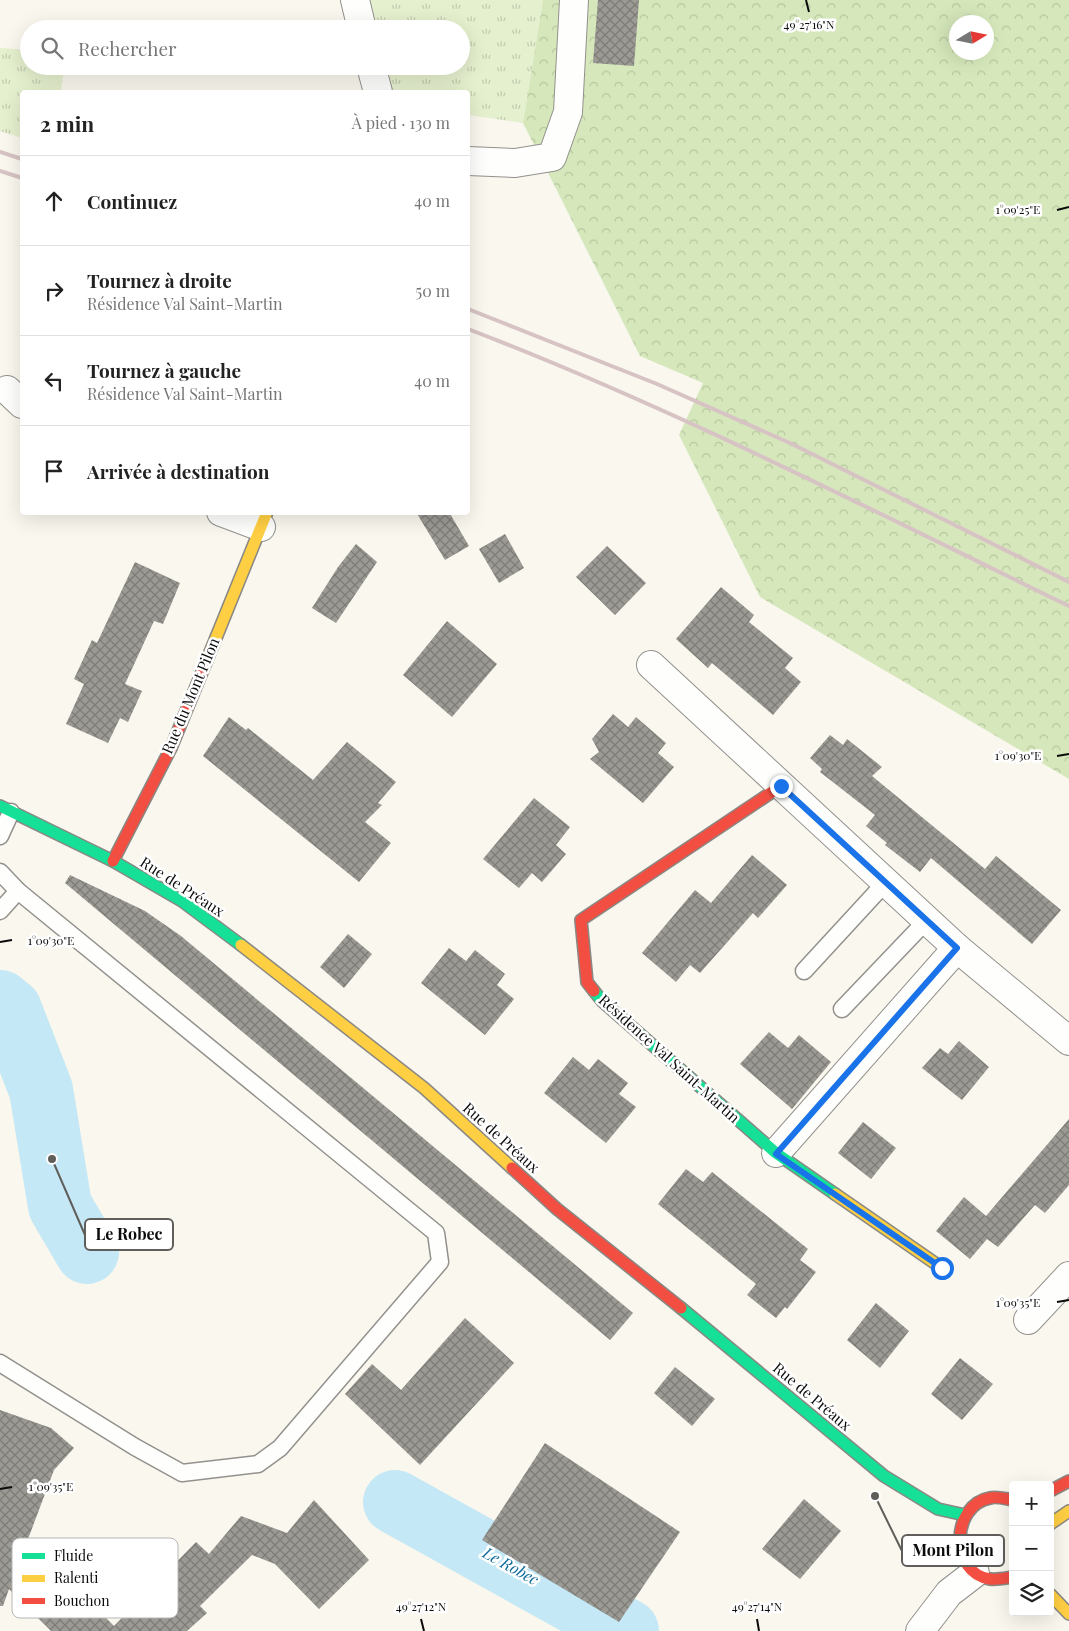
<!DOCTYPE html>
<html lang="fr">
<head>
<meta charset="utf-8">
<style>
	:root { --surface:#fff; --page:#f6f6f6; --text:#222; --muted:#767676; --line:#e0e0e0 }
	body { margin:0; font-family:"Playfair Display",serif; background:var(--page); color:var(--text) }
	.controls { position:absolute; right:15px; bottom:15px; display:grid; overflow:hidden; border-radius:5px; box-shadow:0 5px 20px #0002 }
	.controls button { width:45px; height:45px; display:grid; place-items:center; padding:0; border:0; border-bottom:1px solid var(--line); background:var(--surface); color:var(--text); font:25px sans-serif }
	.compass { position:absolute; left:949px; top:15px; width:45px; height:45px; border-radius:50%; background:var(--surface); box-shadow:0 5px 20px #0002; rotate:80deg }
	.stop { position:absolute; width:15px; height:15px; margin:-11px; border:4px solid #1a73e8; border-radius:50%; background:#fff }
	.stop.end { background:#1a73e8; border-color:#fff; box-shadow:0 1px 5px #0008 }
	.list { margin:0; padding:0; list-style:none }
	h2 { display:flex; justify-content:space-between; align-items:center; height:65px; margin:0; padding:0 20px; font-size:21px }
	h2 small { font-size:16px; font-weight:400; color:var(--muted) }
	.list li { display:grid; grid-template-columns:32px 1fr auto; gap:15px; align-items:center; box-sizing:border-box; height:90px; padding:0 20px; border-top:1px solid var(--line) }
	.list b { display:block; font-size:19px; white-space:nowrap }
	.list p { margin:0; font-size:16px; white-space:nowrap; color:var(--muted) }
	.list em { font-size:16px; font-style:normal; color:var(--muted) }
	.icon { flex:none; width:28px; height:28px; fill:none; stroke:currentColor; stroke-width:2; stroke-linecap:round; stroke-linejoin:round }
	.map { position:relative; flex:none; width:1069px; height:1631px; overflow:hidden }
	.search { position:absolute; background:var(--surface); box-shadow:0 5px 20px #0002; left:20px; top:20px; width:450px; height:55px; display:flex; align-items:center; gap:12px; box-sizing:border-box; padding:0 18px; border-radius:28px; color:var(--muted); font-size:19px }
	.panel { position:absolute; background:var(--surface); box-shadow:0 5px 20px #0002; left:20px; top:90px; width:450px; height:425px; border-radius:5px }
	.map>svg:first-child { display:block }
	.grass { fill:url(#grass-tufts) }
	.forest { fill:url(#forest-crowns); fill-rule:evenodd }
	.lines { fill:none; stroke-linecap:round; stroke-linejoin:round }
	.river { stroke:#c4e8f5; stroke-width:64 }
	.building { fill:url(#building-cross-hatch) }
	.lane-casing { stroke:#93918d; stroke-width:19 }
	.street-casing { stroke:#93918d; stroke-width:30 }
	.fast-casing { stroke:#898884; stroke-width:14 }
	.slow-casing { stroke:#898884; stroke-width:14 }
	.jam-casing { stroke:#898884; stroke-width:14 }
	.lane { stroke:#fefefc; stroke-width:16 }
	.street { stroke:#fefefc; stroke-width:28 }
	.fast { stroke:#16e098; stroke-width:11 }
	.slow { stroke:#ffcf43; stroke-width:11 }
	.jam { stroke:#f24e42; stroke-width:11 }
	.rail { stroke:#d7c3c4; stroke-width:4 }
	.route { stroke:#1a73e8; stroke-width:6 }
	.ticks { fill:none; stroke:#0b0b0b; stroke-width:2 }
	.labels { text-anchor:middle; stroke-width:5; stroke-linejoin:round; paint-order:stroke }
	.street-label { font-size:15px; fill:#0b0b0b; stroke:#fff }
	.water-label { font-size:16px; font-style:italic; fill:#126d9f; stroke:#fff }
	.key { fill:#fff; stroke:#b6b6b6; stroke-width:1 }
	.key-label { font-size:14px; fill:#0b0b0b }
	.ticks-label { font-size:12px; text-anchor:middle; fill:#0b0b0b; stroke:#fff; stroke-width:5; stroke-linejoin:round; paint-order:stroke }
	.leader { fill:none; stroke:#5f5e5a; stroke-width:2 }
	.callout-dot { fill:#5f5e5a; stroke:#fff; stroke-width:2 }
	.callout { fill:#fff; stroke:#5f5e5a; stroke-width:2 }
	.callout-label { font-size:16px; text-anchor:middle; font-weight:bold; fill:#0b0b0b }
</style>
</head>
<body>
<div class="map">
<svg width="1069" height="1631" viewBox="0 0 1069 1631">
	<defs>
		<pattern id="grass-tufts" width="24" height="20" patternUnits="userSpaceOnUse" patternTransform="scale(1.25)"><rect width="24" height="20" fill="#e5f0ce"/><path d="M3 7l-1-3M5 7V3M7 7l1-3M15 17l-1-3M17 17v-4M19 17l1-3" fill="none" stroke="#c3ccb0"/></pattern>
		<pattern id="forest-crowns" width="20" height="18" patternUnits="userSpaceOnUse" patternTransform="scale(1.25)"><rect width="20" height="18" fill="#d6e8bb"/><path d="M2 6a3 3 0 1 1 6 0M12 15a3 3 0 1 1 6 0" fill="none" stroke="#b6c69f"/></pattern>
		<pattern id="building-cross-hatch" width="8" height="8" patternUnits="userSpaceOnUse" patternTransform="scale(1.25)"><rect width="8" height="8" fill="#9c9a94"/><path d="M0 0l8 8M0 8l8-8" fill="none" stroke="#7d7c77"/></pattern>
	</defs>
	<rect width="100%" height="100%" fill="#faf7ee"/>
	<!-- grass -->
	<g class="grass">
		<path d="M369 0H543L523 123 468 115V92H393L387 66H461V29H377Z"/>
		<path d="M0 48 29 50V66H64L61 92H22V138L0 131Z"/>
	</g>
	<!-- forest -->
	<path class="forest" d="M543 0H1069V779L760 597 679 435 703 383 640 356 523 123ZM956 22H986V52H956Z"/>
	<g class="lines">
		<!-- river -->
		<g class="river">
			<path d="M0 1002 10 1010 41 1090 60 1206 87 1252"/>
			<path d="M395 1502 627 1631"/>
		</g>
	</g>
	<!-- building -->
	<g class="building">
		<path d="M598 0H639L634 66 593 63Z"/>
		<path d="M416 512H449L469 546 445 560Z"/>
		<path d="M505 534 524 568 499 583 479 549Z"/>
		<path d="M356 544 377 562 336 623 312 608 338 567Z"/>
		<path d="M607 546 646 583 615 615 576 577Z"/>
		<path d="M135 562 180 583 163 624 154 621 125 684 142 691 128 722 120 718 108 743 66 724 84 684 74 679 92 640 97 643Z"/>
		<path d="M721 587 754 615 749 622 793 658 785 668 801 682 773 715 712 663 708 668 676 639Z"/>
		<path d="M447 621 497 664 452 717 403 675Z"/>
		<path d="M613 714 628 727 636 717 666 743 658 753 674 767 643 803 590 759 599 752 592 739Z"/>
		<path d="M229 717 246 730 248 728 313 780 347 742 396 782 378 803 382 805 365 822 391 843 359 882 203 756Z"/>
		<path d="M830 735 843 745 847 739 882 767 872 776 985 869 996 856 1061 910 1032 944 931 858 920 872 885 845 887 843 866 826 875 815 820 772 822 769 810 758Z"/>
		<path d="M534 798 570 827 556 845 566 854 542 882 532 873 519 888 483 859Z"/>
		<path d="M752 855 787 885 758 918 753 913 700 973 690 965 676 982 642 953 695 890 711 903Z"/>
		<path d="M70 875 145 911 181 936 633 1313 610 1340 65 883Z"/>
		<path d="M348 934 372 954 344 988 320 967Z"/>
		<path d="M449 948 466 961 475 950 505 974 497 985 514 999 485 1035 421 983Z"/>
		<path d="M769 1032 788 1048 799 1035 831 1062 792 1109 740 1064Z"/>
		<path d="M959 1041 989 1067 962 1100 922 1068 940 1048 948 1054Z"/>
		<path d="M573 1057 589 1070 598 1059 628 1083 619 1094 636 1107 606 1143 544 1093Z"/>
		<path d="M1069 1119V1185L1045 1213 1035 1205 998 1247 987 1239 970 1259 936 1231 964 1197 986 1216Z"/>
		<path d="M863 1122 896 1148 871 1179 838 1153Z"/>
		<path d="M686 1169 703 1182 712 1172 808 1249 800 1260 816 1272 787 1309 785 1307 776 1318 747 1295 756 1284 658 1204Z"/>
		<path d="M876 1303 909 1331 880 1368 847 1340Z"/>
		<path d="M465 1318 514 1363 420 1465 345 1394 372 1364 401 1390Z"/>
		<path d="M960 1358 993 1384 962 1420 931 1394Z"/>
		<path d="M675 1367 715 1399 692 1426 654 1393Z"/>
		<path d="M0 1410 51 1428 74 1448 54 1470 28 1539 114 1626 196 1542 209 1554 241 1516 287 1533 314 1500 369 1560 319 1609 275 1564 252 1555 200 1606 207 1613 187 1631H51L9 1589 3 1606H0Z"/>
		<path d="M545 1443 680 1532 619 1622 482 1540Z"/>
		<path d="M804 1499 841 1531 800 1579 762 1549Z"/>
	</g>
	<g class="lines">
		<defs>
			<g id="lane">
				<path d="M0 836 11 812"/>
				<path d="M0 872 18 891 436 1233 440 1262 280 1448 258 1464 182 1473 135 1447 0 1363"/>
				<path d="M0 911 18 891"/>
				<path d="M804 971 886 882"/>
				<path d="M842 1009 927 920"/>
			</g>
			<g id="street">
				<path d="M355 0 362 29"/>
				<path d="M371 66 378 92"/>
				<path d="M468 161 515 163 552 157 568 112 574 0"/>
				<path d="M7 390 22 404"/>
				<path d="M221 512 261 527"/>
				<path d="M651 665 957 948 1069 1041"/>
				<path d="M776 1153 957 948"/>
				<path d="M1028 1320 1069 1276"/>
				<path d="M920 1631 949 1593 975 1573"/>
			</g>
			<g id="fast">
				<path d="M0 806 113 861 182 901 241 945"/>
				<path d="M594 991 602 1001 776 1153 835 1194"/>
				<path d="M681 1308 884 1476 938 1509 965 1515"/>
			</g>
			<g id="slow">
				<path d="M209 655 267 512"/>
				<path d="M241 945 424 1088 512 1168"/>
				<path d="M835 1194 942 1268"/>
				<path d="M1050 1524 1069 1511"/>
				<path d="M1050 1594 1069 1614"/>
			</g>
			<g id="jam">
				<path d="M113 861 171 748 209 655"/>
				<path d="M594 991 587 982 581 920 781 786"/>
				<path d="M512 1168 557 1209 681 1308"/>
				<path d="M1050 1491 1069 1481"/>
				<path d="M1013 1500C1006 1499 996 1496 990 1498 951 1505 949 1573 990 1579 997 1580 1006 1578 1013 1577"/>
			</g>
		</defs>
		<!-- lane casing -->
		<use href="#lane" class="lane-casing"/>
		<!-- street casing -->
		<use href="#street" class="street-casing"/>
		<!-- fast casing -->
		<use href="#fast" class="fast-casing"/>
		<!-- slow casing -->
		<use href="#slow" class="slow-casing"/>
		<!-- jam casing -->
		<use href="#jam" class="jam-casing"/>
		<!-- lane -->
		<use href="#lane" class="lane"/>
		<!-- street -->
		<use href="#street" class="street"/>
		<!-- fast -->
		<use href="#fast" class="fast"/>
		<!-- slow -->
		<use href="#slow" class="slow"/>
		<!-- jam -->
		<use href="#jam" class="jam"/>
		<!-- rail -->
		<g class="rail">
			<path d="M0 152 22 159"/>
			<path d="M0 171 22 178"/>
			<path d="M468 309 657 384 792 444 1069 582"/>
			<path d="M468 329C674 408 871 510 1069 606"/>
		</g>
	</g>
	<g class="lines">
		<!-- route -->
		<path class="route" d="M781 786 957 948 776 1154 942 1268"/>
	</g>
	<!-- ticks -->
	<path class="ticks" d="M806 0 809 12M1057 210 1069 207M1057 756 1069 754M0 942 12 940M1057 1302 1069 1300M0 1489 12 1487M421 1619 424 1631M757 1619 759 1631"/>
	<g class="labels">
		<!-- street labels -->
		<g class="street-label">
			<text transform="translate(191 696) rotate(-67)" y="5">Rue du Mont Pilon</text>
			<text transform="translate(182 887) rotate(33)" y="5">Rue de Préaux</text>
			<text transform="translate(669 1059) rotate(42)" y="5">Résidence Val Saint-Martin</text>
			<text transform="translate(501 1138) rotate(42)" y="5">Rue de Préaux</text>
			<text transform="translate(812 1397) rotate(40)" y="5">Rue de Préaux</text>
		</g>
		<!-- water labels -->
		<g class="water-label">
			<text transform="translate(511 1566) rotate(29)" y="6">Le Robec</text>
		</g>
	</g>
	<!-- legend -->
	<rect x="12" y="1538" width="166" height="80" rx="8" class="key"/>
	<rect x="22" y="1553" width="23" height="6" fill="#16e098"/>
	<rect x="22" y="1575" width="23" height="7" fill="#ffcf43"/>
	<rect x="22" y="1598" width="23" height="6" fill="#f24e42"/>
	<g class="key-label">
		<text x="54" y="1561">Fluide</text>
		<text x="54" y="1583">Ralenti</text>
		<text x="54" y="1606">Bouchon</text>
	</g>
	<g class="ticks-label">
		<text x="809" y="29">49°27'16"N</text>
		<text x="1018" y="214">1°09'25"E</text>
		<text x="1018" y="760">1°09'30"E</text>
		<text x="51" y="945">1°09'30"E</text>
		<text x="1018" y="1307">1°09'35"E</text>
		<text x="51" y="1491">1°09'35"E</text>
		<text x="421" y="1611">49°27'12"N</text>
		<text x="757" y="1611">49°27'14"N</text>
	</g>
	<!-- callouts -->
	<path class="leader" d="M52 1159L85 1235M875 1496L902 1551"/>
	<g class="callout-dot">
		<circle cx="52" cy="1159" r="5"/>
		<circle cx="875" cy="1496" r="5"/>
	</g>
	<g class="callout">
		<rect x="85" y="1219" width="88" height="31" rx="5"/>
		<rect x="902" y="1535" width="102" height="31" rx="5"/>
	</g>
	<g class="callout-label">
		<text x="129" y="1240">Le Robec</text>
		<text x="953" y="1556">Mont Pilon</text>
	</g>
</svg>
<div class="controls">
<button>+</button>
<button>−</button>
<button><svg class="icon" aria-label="layers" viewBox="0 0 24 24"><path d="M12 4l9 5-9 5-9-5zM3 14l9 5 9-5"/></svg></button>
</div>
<svg class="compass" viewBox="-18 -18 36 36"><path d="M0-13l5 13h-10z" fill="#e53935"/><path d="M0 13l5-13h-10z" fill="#767676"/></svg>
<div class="stop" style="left:942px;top:1268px"></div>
<div class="stop end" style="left:781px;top:786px"></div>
<div class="search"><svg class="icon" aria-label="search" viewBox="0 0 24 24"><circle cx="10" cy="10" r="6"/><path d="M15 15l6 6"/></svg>Rechercher</div>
<section class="panel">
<h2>2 min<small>À pied · 130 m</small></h2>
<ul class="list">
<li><svg class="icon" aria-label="ahead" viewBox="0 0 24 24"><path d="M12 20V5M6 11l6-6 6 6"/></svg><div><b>Continuez</b></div><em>40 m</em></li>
<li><svg class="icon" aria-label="right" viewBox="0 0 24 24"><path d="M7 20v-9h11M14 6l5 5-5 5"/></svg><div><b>Tournez à droite</b><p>Résidence Val Saint-Martin</p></div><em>50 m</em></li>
<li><svg class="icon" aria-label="left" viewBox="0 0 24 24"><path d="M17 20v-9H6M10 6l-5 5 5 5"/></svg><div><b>Tournez à gauche</b><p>Résidence Val Saint-Martin</p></div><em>40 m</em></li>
<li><svg class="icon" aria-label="arrive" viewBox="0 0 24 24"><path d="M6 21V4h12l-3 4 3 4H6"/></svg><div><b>Arrivée à destination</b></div></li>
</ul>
</section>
</div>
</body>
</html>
